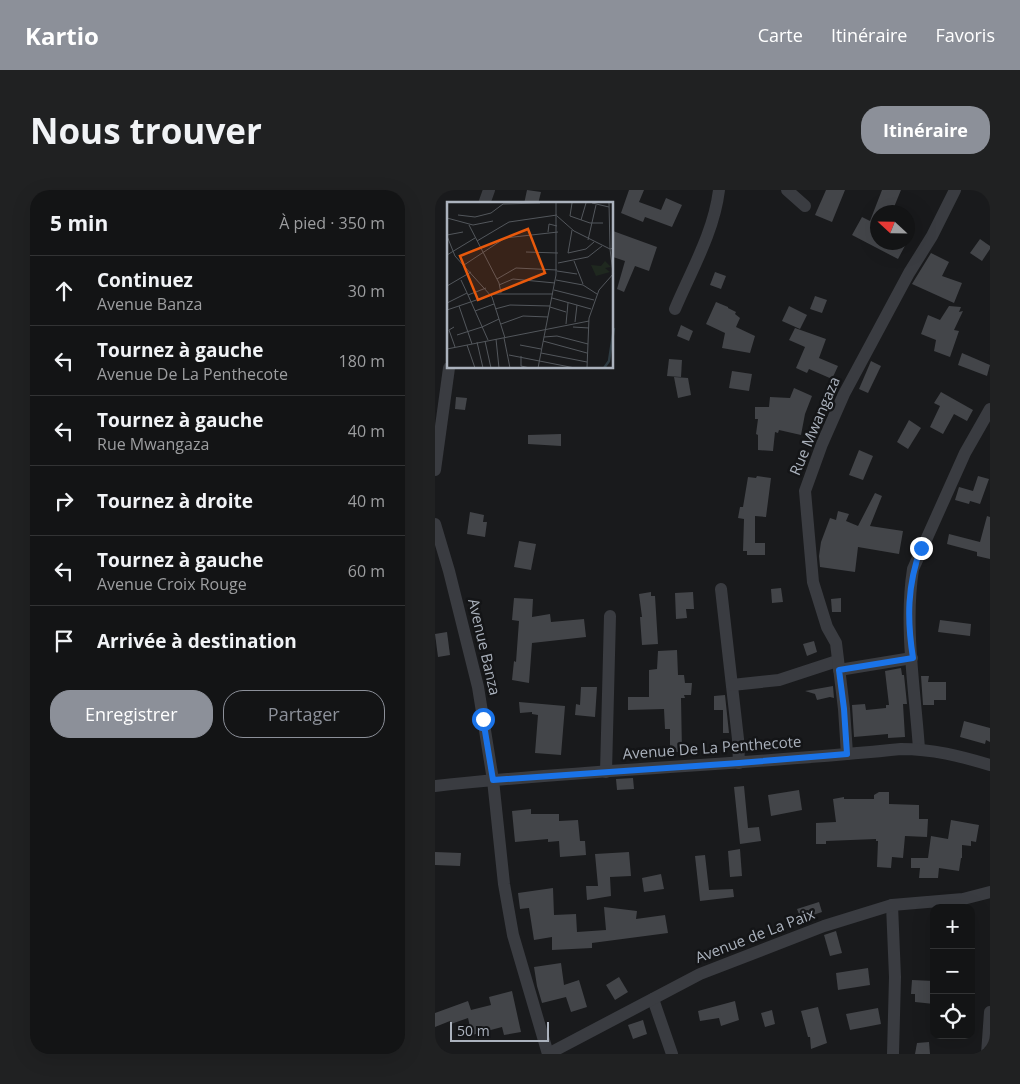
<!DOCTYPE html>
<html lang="fr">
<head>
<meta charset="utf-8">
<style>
	:root { --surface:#131415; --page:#202122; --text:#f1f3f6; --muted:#9d9ea0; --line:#323334; --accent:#8c9099 }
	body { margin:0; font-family:"Open Sans",sans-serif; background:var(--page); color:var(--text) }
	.controls { position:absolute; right:15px; bottom:15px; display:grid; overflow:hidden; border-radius:10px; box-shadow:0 5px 20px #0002 }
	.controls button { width:45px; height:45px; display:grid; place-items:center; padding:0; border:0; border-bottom:1px solid var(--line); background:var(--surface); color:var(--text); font:25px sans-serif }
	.compass { position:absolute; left:435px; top:15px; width:45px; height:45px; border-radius:50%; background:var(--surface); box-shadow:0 5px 20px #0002; rotate:292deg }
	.scale { position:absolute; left:15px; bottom:12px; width:99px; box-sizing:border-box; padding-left:5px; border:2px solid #abb2bd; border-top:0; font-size:14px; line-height:18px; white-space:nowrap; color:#abb2bd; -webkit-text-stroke:4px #141517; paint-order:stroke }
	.stop { position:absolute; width:15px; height:15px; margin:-11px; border:4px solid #1a73e8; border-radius:50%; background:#fff }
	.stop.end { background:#1a73e8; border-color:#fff; box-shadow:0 1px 5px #0008 }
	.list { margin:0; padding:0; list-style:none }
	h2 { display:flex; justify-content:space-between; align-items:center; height:65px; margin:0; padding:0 20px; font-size:21px }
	h2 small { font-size:16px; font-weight:400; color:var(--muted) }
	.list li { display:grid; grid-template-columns:32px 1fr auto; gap:15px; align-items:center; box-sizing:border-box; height:70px; padding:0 20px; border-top:1px solid var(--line) }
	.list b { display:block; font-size:19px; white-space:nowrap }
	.list p { margin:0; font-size:16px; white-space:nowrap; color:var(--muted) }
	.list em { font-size:16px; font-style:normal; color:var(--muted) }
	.actions { display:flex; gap:10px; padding:15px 20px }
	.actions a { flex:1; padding:11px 0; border:1px solid var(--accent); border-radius:20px; text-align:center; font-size:18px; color:var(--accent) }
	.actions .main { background:var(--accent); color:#fff }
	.icon { flex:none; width:28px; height:28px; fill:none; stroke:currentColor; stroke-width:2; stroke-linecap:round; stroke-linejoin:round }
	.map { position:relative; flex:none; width:555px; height:864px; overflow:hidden; border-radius:20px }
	header { display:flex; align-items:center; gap:30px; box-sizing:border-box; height:70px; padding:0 25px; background:var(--accent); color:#fff }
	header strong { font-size:24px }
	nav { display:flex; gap:28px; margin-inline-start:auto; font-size:18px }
	.intro { display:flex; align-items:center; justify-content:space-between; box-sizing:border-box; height:120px; padding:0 30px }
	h1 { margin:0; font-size:35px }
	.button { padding:12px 22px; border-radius:20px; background:var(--accent); color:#fff; font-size:18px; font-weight:700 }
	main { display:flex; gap:30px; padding:0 30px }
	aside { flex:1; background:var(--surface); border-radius:20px; box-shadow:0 5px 20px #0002 }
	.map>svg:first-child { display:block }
	.building { fill:#434549 }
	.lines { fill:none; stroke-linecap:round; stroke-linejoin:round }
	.minor { stroke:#3a3c41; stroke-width:12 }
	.route { stroke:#1a73e8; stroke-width:6 }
	.labels { text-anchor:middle; stroke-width:5; stroke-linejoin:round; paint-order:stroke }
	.street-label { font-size:15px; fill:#abb2bd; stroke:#141517 }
	.inset-river { fill:none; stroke:#2e3b42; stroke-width:2.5 }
	.inset-road { fill:none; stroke:#53575c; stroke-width:1 }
	.view { fill:#e8590c; fill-opacity:0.15; stroke:#e8590c; stroke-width:2.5 }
	.inset-edge { fill:none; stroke:#abb2bd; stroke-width:2.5 }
</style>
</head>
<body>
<header>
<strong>Kartio</strong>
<nav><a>Carte</a><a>Itinéraire</a><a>Favoris</a></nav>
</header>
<div class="intro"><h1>Nous trouver</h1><a class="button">Itinéraire</a></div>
<main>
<aside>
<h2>5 min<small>À pied · 350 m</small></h2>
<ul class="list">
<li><svg class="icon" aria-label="ahead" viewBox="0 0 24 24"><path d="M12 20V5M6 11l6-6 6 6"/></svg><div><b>Continuez</b><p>Avenue Banza</p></div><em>30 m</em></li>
<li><svg class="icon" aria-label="left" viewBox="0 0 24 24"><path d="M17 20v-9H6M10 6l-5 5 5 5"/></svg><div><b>Tournez à gauche</b><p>Avenue De La Penthecote</p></div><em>180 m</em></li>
<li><svg class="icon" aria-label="left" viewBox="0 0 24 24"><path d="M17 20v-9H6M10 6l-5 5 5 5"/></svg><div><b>Tournez à gauche</b><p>Rue Mwangaza</p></div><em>40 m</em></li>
<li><svg class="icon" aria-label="right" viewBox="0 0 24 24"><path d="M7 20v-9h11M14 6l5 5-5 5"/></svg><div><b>Tournez à droite</b></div><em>40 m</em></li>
<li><svg class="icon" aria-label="left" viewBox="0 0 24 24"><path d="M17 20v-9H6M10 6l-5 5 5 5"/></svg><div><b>Tournez à gauche</b><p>Avenue Croix Rouge</p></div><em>60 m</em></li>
<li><svg class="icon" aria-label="arrive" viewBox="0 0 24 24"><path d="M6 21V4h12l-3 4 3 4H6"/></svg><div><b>Arrivée à destination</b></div></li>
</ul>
<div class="actions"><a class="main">Enregistrer</a><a>Partager</a></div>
</aside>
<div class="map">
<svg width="555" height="864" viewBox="0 0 555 864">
	<rect width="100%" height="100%" fill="#191a1c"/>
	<!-- building -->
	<g class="building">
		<path d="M92 0 106 2 103 14H89Z"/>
		<path d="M194 0H209L204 12 226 20 231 8 247 15 237 37 210 27 208 32 186 23Z"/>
		<path d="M391 0H410L397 32 380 25Z"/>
		<path d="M447 0H466L457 22H442V52H472L463 69 417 45 427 27 435 31Z"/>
		<path d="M178 41 222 57 214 81 200 76 189 102 182 99 190 71 178 67Z"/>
		<path d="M545 49 555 56V59L547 71 535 63Z"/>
		<path d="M496 63 514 72 507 86 527 93 519 113 477 94Z"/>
		<path d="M280 82 291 86 286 99 275 95Z"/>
		<path d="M380 106 392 110 387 123 375 119Z"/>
		<path d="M281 112 293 117V118L301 122 300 124 305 128 301 137 320 146 315 163 287 158 290 143 271 134Z"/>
		<path d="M354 116 372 125 365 139 347 131Z"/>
		<path d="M514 116 526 117 524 122 528 121 519 140 524 141 515 167 499 161 501 150 486 144 493 125 505 130Z"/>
		<path d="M246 135 258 141 254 151 242 146Z"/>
		<path d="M360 138 391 149 384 168 403 176 397 189 374 179 372 183 361 178 370 157 354 150Z"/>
		<path d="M527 163 555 175 552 186 523 175Z"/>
		<path d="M234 169 247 170 246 187 232 186Z"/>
		<path d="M436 171 446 176 433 203 424 199Z"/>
		<path d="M297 181 317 184 314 201 294 198Z"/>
		<path d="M239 187 253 188 256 205 243 208Z"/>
		<path d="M359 198 377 206 370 224 366 245 344 240 343 243 340 242 338 261 323 260V245L321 244 323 229H320V217H334L335 207 355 208Z"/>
		<path d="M506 202 538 220 532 231 519 224 508 244 495 237 505 216 499 213Z"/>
		<path d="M21 207 32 208 30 220 20 219Z"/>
		<path d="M474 230 486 238 473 259 462 252Z"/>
		<path d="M126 244V256L93 254V245Z"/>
		<path d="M424 260 438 266 428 290 414 285Z"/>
		<path d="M322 286 336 288 331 327 320 326V353H330V365H312V361H308L309 329 303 328 305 317H308L313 287 321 288Z"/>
		<path d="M543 286 554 289 545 314 535 311 534 314 520 310 524 297 538 301Z"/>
		<path d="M440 303 447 306 435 336 468 341 464 364 423 357 420 382 385 377 384 366 386 352 395 328 401 330 403 321 414 324 411 331 423 336Z"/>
		<path d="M35 322 49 325 48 332H52L50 347 32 344Z"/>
		<path d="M552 326 555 327V369L542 366V362L512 354 514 344 545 352Z"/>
		<path d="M84 351 101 354 96 380 79 377Z"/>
		<path d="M346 398 348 412 337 413 336 399Z"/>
		<path d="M216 402V406H220L223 454 207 455 205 427H207L204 404Z"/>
		<path d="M258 402 259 419H251L252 428 241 429 240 403Z"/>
		<path d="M79 408 98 409 97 427 115 424 116 432 149 429 151 447 97 453 94 493 77 490 79 471 81 472 84 431 77 430Z"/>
		<path d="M406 408V422H397L396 409Z"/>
		<path d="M505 430 536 434 535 446 503 442Z"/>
		<path d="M12 442 15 465 3 467 0 444Z"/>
		<path d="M379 451 382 462 372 466 368 454Z"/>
		<path d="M242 460 243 485H249L250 493H257L256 505H249L250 508H246L247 562H235V539H230L229 519 193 520V507H214V480L222 479 223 461Z"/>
		<path d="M466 478 467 485H469L472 514H468L470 547 453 548V544L419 547 417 515 430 514 431 520 451 518V515H454L450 481Z"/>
		<path d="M486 486H494L493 492H511V510H499V515H488Z"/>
		<path d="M398 496 399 508 395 507 382 510 380 504 370 501Z"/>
		<path d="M146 497H162L160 527 140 525 141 514 145 515Z"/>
		<path d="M290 505 294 543H288V520H279V506Z"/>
		<path d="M84 512 130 516 126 565 100 563 103 525 97 524V522L85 523Z"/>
		<path d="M529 531 555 538V552L551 550 550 554 525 547Z"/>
		<path d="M198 588 199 599 182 600 181 589Z"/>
		<path d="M309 596 313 638 324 637 326 651 305 654 299 597Z"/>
		<path d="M364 600 367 620 336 626 333 605Z"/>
		<path d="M444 602H454V614L484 615V629H493L492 647 470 646 468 668 457 667 456 678 442 677 443 651H441V649L391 651V654H381V633L401 632 398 609 409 607V609H439V605Z"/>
		<path d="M96 619V624H124V631L143 630 145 651H150L151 665 125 667 124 651 113 652V649L80 652 77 621Z"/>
		<path d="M516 630 544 635 541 652 536 651V656L527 655V668H526L524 681 504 678 503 688H484L485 678H476V668H493L496 646 513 649Z"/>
		<path d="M305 659 307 686 295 687 293 661Z"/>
		<path d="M0 662 26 663 25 676 0 675Z"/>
		<path d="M194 662 196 686 175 687 176 706 152 710 151 696H163L160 664Z"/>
		<path d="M270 665 274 700 298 699 299 707 265 711 260 666Z"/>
		<path d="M226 684 229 699 209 702 207 688Z"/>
		<path d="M118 698 119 725 141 724 142 742 171 740 169 717 202 721 201 729 230 725 233 743 157 753V758L117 760V747L99 750 94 718 85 719 83 703Z"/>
		<path d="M384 712 387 722 366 729 362 719Z"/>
		<path d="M401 741 407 763 395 766 389 745Z"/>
		<path d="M126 773 129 795 144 790 152 817 136 822 131 807 107 813 102 796 99 777Z"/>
		<path d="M433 778 435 795 403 800 401 783Z"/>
		<path d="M184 787 193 802 180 810 171 795Z"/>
		<path d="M477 790 499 791V814L480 812V804H476Z"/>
		<path d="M77 801 86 842 69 845 67 837 37 845 33 828 16 834 15 831 0 837V823L33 811 36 820 56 815 54 807Z"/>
		<path d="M300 811 304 830 286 836 284 828 265 831 263 821Z"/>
		<path d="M383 817 392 853 376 859 375 847H373L366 821Z"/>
		<path d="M443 818 446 834 415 840 411 824Z"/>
		<path d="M337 820 340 834 330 837 326 823Z"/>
		<path d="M208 830 212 844 198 849 193 835Z"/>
		<path d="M494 852 495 864H480L482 853Z"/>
	</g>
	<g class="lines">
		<!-- minor -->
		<g class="minor">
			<path d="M352 0 370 16"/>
			<path d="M49 14 54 0"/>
			<path d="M240 119C256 81 279 42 284 0"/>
			<path d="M0 280 14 178"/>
			<path d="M0 334 14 381 43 497 58 590 69 694 78 745 113 864"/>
			<path d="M286 399 303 549 304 573"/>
			<path d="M404 480 477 468"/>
			<path d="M297 495 344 490 402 471"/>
			<path d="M484 559C480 500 469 437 478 379L530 263 555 219"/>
			<path d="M412 564 409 519 401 453 392 437 378 392 370 301 387 254 409 204 474 83 497 46 520 0"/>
			<path d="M171 582 175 426"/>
			<path d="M0 596C155 579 311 575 466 559 498 559 525 566 555 575"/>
			<path d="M457 715 460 787 458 864"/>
			<path d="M218 809 237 864"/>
			<path d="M113 864 265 784 389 736 457 715 528 709 555 702"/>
			<path d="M552 864 555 822"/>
		</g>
	</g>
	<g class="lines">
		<!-- route -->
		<path class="route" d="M48 529 58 590 304 573 412 564 409 519 404 480 478 468C472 430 472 395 486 358"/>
	</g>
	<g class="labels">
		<!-- street labels -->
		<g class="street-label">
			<text transform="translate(380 236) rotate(-67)" y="5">Rue Mwangaza</text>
			<text transform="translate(49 457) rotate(77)" y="5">Avenue Banza</text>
			<text transform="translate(277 558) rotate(-4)" y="5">Avenue De La Penthecote</text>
			<text transform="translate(320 746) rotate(-21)" y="5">Avenue de La Paix</text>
		</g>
	</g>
	<!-- overview -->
	<g transform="translate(12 12)">
		<rect width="166" height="166" fill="#191a1c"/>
		<path d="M158 59 164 65 158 66 163 70 149 74 144 63 154 64Z" fill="#1f281f"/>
		<path class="inset-river" d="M157 166 162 159 167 126"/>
		<path class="inset-road" d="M125 1 123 14 143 21H156M145 1 162 5M162 1 163 47 167 46M11 13 28 15 44 11 56 2 93 1M110 14 127 29 163 47 166 71M0 16 26 23 46 19M134 18 139 1M22 23 52 81 54 91M125 28 121 51 139 47 147 40M101 30 102 22 110 24M0 33 16 30M0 34 8 54 45 95 58 136M141 38 149 3M30 39 62 20 110 13M79 50 111 51M0 53 28 36M127 59 136 82M111 61 141 55 155 44M17 63 58 36 111 30M110 69 130 72M50 77 69 66 110 68M14 78 21 93 39 86M109 78 136 83 150 92M52 83 66 77 108 81M0 84 24 70M107 88 147 98M21 93 41 138M105 96 144 107M0 101 20 91M12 104 25 142M103 105 119 110M48 107 63 103 103 104M0 108 47 92H106M28 109 47 102M128 120 130 103M54 122 76 114 101 115M119 122 121 101M7 125 2 128 8 145M35 125 52 117M126 125 142 126M10 133 35 125M97 135 110 134 141 142M57 136 63 166M49 137 52 166M38 139 44 166M96 139 140 151M30 140 36 166M20 143 28 166M73 143 94 147M0 147 142 119M94 151 140 160M62 153 128 166M74 154V164L83 166M91 166 109 73V1M140 166 142 116 152 88 167 71"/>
		<path class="view" d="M81 27 98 71 31 98 13 54Z"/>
		<rect width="166" height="166" class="inset-edge"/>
	</g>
</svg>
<div class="controls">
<button>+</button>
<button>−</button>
<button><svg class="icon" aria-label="locate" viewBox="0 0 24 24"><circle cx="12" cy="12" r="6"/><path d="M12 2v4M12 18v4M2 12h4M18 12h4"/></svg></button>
</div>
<svg class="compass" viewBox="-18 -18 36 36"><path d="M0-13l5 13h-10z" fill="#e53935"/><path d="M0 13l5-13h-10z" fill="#9d9ea0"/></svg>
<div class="scale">50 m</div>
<div class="stop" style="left:48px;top:529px"></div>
<div class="stop end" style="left:486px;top:358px"></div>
</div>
</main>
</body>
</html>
